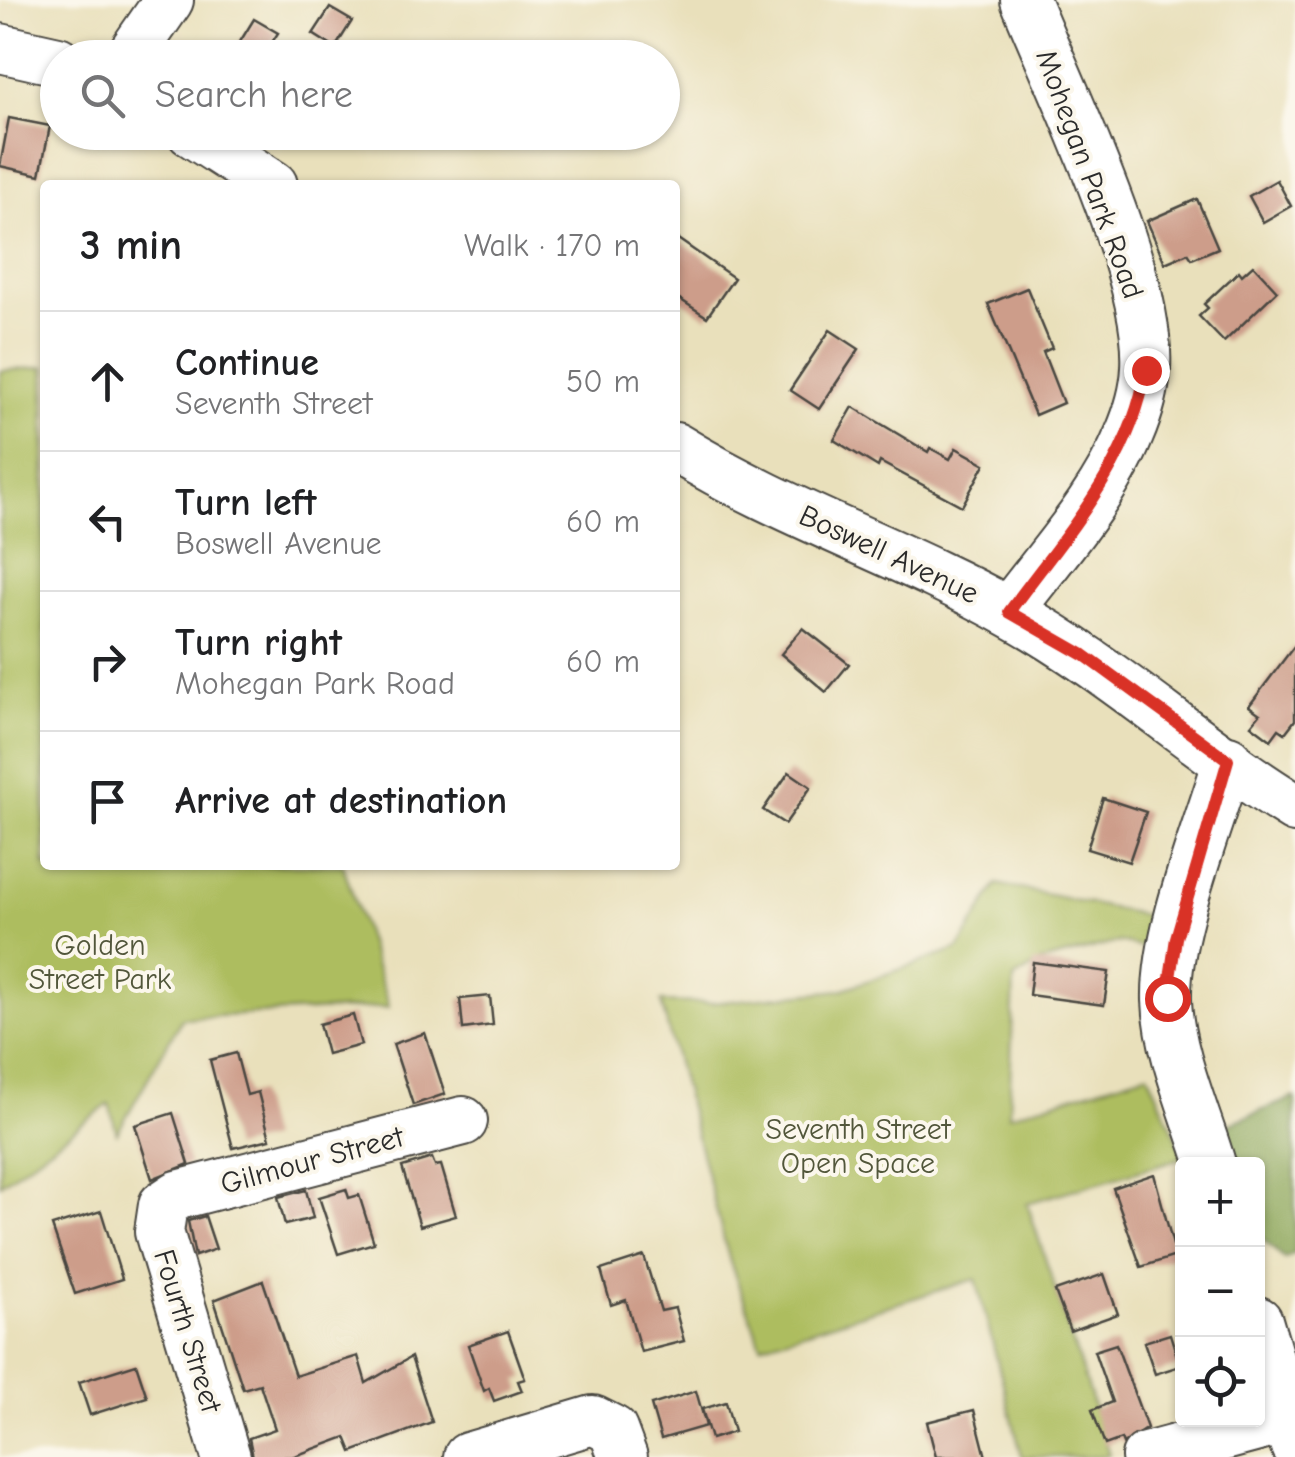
<!DOCTYPE html>
<html lang="en">
<head>
<meta charset="utf-8">
<style>
	:root { --surface:#fff; --page:#f2f2f2; --text:#202124; --muted:#757577; --line:#e0e0e0 }
	body { margin:0; font-family:"Comic Neue",sans-serif; background:var(--page); color:var(--text) }
	.controls { position:absolute; right:30px; bottom:30px; display:grid; overflow:hidden; border-radius:10px; box-shadow:0 2px 8px #0004 }
	.controls button { width:90px; height:90px; display:grid; place-items:center; padding:0; border:0; border-bottom:2px solid var(--line); background:var(--surface); color:var(--text); font:50px sans-serif }
	.stop { position:absolute; width:30px; height:30px; margin:-22px; border:8px solid #d93025; border-radius:50%; background:#fff }
	.stop.end { background:#d93025; border-color:#fff; box-shadow:0 2px 10px #0008 }
	.list { margin:0; padding:0; list-style:none }
	h2 { display:flex; justify-content:space-between; align-items:center; height:130px; margin:0; padding:0 40px; font-size:42px }
	h2 small { font-size:32px; font-weight:400; color:var(--muted) }
	.list li { display:grid; grid-template-columns:65px 1fr auto; gap:30px; align-items:center; box-sizing:border-box; height:140px; padding:0 40px; border-top:2px solid var(--line) }
	.list b { display:block; font-size:38px; white-space:nowrap }
	.list p { margin:0; font-size:32px; white-space:nowrap; color:var(--muted) }
	.list em { font-size:32px; font-style:normal; color:var(--muted) }
	.icon { flex:none; width:55px; height:55px; fill:none; stroke:currentColor; stroke-width:2; stroke-linecap:round; stroke-linejoin:round }
	.map { position:relative; flex:none; width:1295px; height:1457px; overflow:hidden }
	.search { position:absolute; background:var(--surface); box-shadow:0 2px 8px #0004; left:40px; top:40px; width:640px; height:110px; display:flex; align-items:center; gap:25px; box-sizing:border-box; padding:0 35px; border-radius:55px; color:var(--muted); font-size:38px }
	.panel { position:absolute; background:var(--surface); box-shadow:0 2px 8px #0004; left:40px; top:180px; width:640px; height:690px; border-radius:10px }
	.map>svg:first-child { display:block }
	.green { fill:#adbd5f; stroke:#6c7445; stroke-width:2.5 }
	.forest { fill:#8aa456; stroke:#5a6840; stroke-width:2.5 }
	.building { fill:#cd9d8a }
	.lines { fill:none; stroke-linecap:round; stroke-linejoin:round }
	.minor-casing { stroke:#484641; stroke-width:52 }
	.minor { stroke:#fff; stroke-width:48 }
	.route { stroke:#d93025; stroke-width:12 }
	.labels { text-anchor:middle; stroke-width:8; stroke-linejoin:round; paint-order:stroke }
	.street-label { font-size:30px; fill:#2b2b2b; stroke:#fbf7ec }
	.park-label { font-size:30px; fill:#52573b; stroke:#fbf7ec }
</style>
</head>
<body>
<div class="map">
<svg width="1295" height="1457" viewBox="0 0 1295 1457">
	<rect width="100%" height="100%" fill="#fbf7ec"/>
	<filter id="ink" filterUnits="userSpaceOnUse"><feTurbulence type="fractalNoise" baseFrequency=".01" numOctaves="2"/><feDisplacementMap in="SourceGraphic" scale="20" xChannelSelector="R" yChannelSelector="G"/><feConvolveMatrix kernelMatrix="1 2 1 2 8 2 1 2 1" color-interpolation-filters="sRGB"/></filter>
	<filter id="wash" filterUnits="userSpaceOnUse"><feTurbulence type="fractalNoise" baseFrequency=".0048" numOctaves="4" result="noise"/><feDisplacementMap in="SourceGraphic" scale="40" xChannelSelector="R" yChannelSelector="G"/><feGaussianBlur stdDeviation="2.25" result="paint"/><feColorMatrix in="noise" values="0 0 0 0 0 0 0 0 0 0 0 0 0 0 0 0 0 1.4 0 .05"/><feComposite in="paint" operator="in"/></filter>
	<g filter="url(#wash)">
		<rect width="100%" height="100%" fill="#e9e0bb"/>
		<!-- green -->
		<g class="green">
			<path d="M45 367V865H343L389 1007 182 1018 117 1133 109 1104 0 1184V371Z"/>
			<path d="M997 884 1158 918 1151 949 1118 942 1041 962 1014 979 1009 1115 1148 1073 1185 1157 1027 1203 1109 1454 1099 1457H1022L976 1279 761 1345 730 1262 661 1002 711 1003 841 990 959 949Z"/>
		</g>
		<!-- forest -->
		<path class="forest" d="M1295 1097V1253L1284 1259 1258 1235V1164H1232L1221 1127Z"/>
		<g id="blocks">
			<!-- building -->
			<g class="building">
				<path d="M330 8 352 21 335 48 313 34Z"/>
				<path d="M254 19 278 33 262 58H230Z"/>
				<path d="M9 118 50 126 40 175 0 166Z"/>
				<path d="M1277 180 1291 206 1263 222 1249 196Z"/>
				<path d="M1197 199 1218 248 1192 259 1188 253 1165 263 1147 221Z"/>
				<path d="M675 237 734 278 707 317 675 296Z"/>
				<path d="M1253 265 1277 291 1224 342 1199 316 1208 308 1204 304 1239 271 1242 275Z"/>
				<path d="M1027 288 1052 348 1043 352 1063 403 1035 415 988 304Z"/>
				<path d="M830 330 859 349 819 409 790 390Z"/>
				<path d="M853 407 928 452 930 448 950 459 956 448 985 464 962 506 880 462 878 467 834 440Z"/>
				<path d="M803 628 849 664 826 692 781 654Z"/>
				<path d="M1295 645V720L1285 733 1279 729 1271 740 1251 725 1260 714 1249 706Z"/>
				<path d="M789 772 811 787 785 824 763 810Z"/>
				<path d="M1103 798 1146 812 1129 862 1087 849Z"/>
				<path d="M1033 962 1109 972 1104 1005 1029 995Z"/>
				<path d="M490 996 493 1025 463 1029 460 999Z"/>
				<path d="M353 1015 361 1045 327 1054 319 1024Z"/>
				<path d="M425 1033 445 1094 413 1105 393 1044Z"/>
				<path d="M236 1053 247 1095 258 1092 270 1139 233 1148 210 1060Z"/>
				<path d="M173 1113 189 1164 152 1179 135 1125Z"/>
				<path d="M432 1158 435 1166 441 1165 456 1216 420 1226 402 1167Z"/>
				<path d="M1154 1174 1176 1256 1141 1267 1113 1188Z"/>
				<path d="M346 1189 349 1198 359 1195 374 1243 338 1254 319 1197Z"/>
				<path d="M306 1190 313 1218 285 1225 278 1197Z"/>
				<path d="M101 1211 122 1279 75 1294 52 1226Z"/>
				<path d="M205 1216 216 1249 195 1256 188 1221Z"/>
				<path d="M644 1256 661 1311 675 1308 684 1341 641 1352 626 1300 611 1305 601 1270Z"/>
				<path d="M1104 1274 1118 1314 1070 1331 1055 1291Z"/>
				<path d="M263 1281 295 1376 358 1356 366 1383 411 1357 432 1422 352 1452 346 1437 292 1457H253L249 1438 275 1429 260 1384 243 1389 214 1300Z"/>
				<path d="M508 1331 525 1379 518 1381 522 1391 494 1401 489 1388 484 1391 468 1345Z"/>
				<path d="M1170 1334 1180 1366 1155 1374 1144 1342Z"/>
				<path d="M1116 1344 1147 1428 1123 1444 1121 1439 1105 1445 1092 1410 1112 1402 1094 1351Z"/>
				<path d="M136 1364 147 1397 90 1415 79 1382Z"/>
				<path d="M696 1391 706 1426 661 1439 651 1405Z"/>
				<path d="M726 1402 734 1432 711 1439 702 1409Z"/>
				<path d="M974 1410 986 1457H936L927 1422Z"/>
			</g>
		</g>
	</g>
	<g filter="url(#ink)">
		<use href="#blocks" fill-opacity="0" stroke="#484641" stroke-width="2.5"/>
		<g class="lines">
			<defs>
				<g id="minor">
					<path d="M0 48 58 61"/>
					<path d="M129 58 169 0"/>
					<path d="M191 132 273 185"/>
					<path d="M675 447C782 513 902 552 1011 613 1113 669 1197 748 1295 808"/>
					<path d="M1009 611C1050 556 1103 499 1129 435 1138 414 1145 391 1146 368 1152 274 1062 92 1025 0"/>
					<path d="M1211 1164C1196 1113 1169 1054 1167 1000 1165 932 1208 828 1228 760"/>
					<path d="M1258 1321 1295 1446"/>
					<path d="M226 1457 159 1232 163 1205 178 1195 463 1121"/>
					<path d="M468 1457 593 1420 613 1430 623 1457"/>
					<path d="M1146 1457 1295 1417"/>
				</g>
			</defs>
			<!-- minor casing -->
			<use href="#minor" class="minor-casing"/>
			<!-- minor -->
			<use href="#minor" class="minor"/>
		</g>
	</g>
	<g class="lines" filter="url(#ink)">
		<!-- route -->
		<path class="route" d="M1146 370C1131 465 1064 536 1009 612L1084 655 1228 760 1176 938 1167 998"/>
	</g>
	<g class="labels">
		<!-- street labels -->
		<g class="street-label">
			<text transform="translate(1090 174) rotate(70)" y="10">Mohegan Park Road</text>
			<text transform="translate(889 554) rotate(25)" y="10">Boswell Avenue</text>
			<text transform="translate(312 1160) rotate(-15)" y="10">Gilmour Street</text>
			<text transform="translate(188 1331) rotate(73)" y="10">Fourth Street</text>
		</g>
		<!-- park labels -->
		<g class="park-label">
			<text x="100" y="955">Golden<tspan x="100" dy="34">Street Park</tspan></text>
			<text x="858" y="1139">Seventh Street<tspan x="858" dy="34">Open Space</tspan></text>
		</g>
	</g>
</svg>
<div class="controls">
<button>+</button>
<button>−</button>
<button><svg class="icon" aria-label="locate" viewBox="0 0 24 24"><circle cx="12" cy="12" r="6"/><path d="M12 2v4M12 18v4M2 12h4M18 12h4"/></svg></button>
</div>
<div class="stop" style="left:1167px;top:998px"></div>
<div class="stop end" style="left:1146px;top:370px"></div>
<div class="search"><svg class="icon" aria-label="search" viewBox="0 0 24 24"><circle cx="10" cy="10" r="6"/><path d="M15 15l6 6"/></svg>Search here</div>
<section class="panel">
<h2>3 min<small>Walk · 170 m</small></h2>
<ul class="list">
<li><svg class="icon" aria-label="ahead" viewBox="0 0 24 24"><path d="M12 20V5M6 11l6-6 6 6"/></svg><div><b>Continue</b><p>Seventh Street</p></div><em>50 m</em></li>
<li><svg class="icon" aria-label="left" viewBox="0 0 24 24"><path d="M17 20v-9H6M10 6l-5 5 5 5"/></svg><div><b>Turn left</b><p>Boswell Avenue</p></div><em>60 m</em></li>
<li><svg class="icon" aria-label="right" viewBox="0 0 24 24"><path d="M7 20v-9h11M14 6l5 5-5 5"/></svg><div><b>Turn right</b><p>Mohegan Park Road</p></div><em>60 m</em></li>
<li><svg class="icon" aria-label="arrive" viewBox="0 0 24 24"><path d="M6 21V4h12l-3 4 3 4H6"/></svg><div><b>Arrive at destination</b></div></li>
</ul>
</section>
</div>
</body>
</html>
